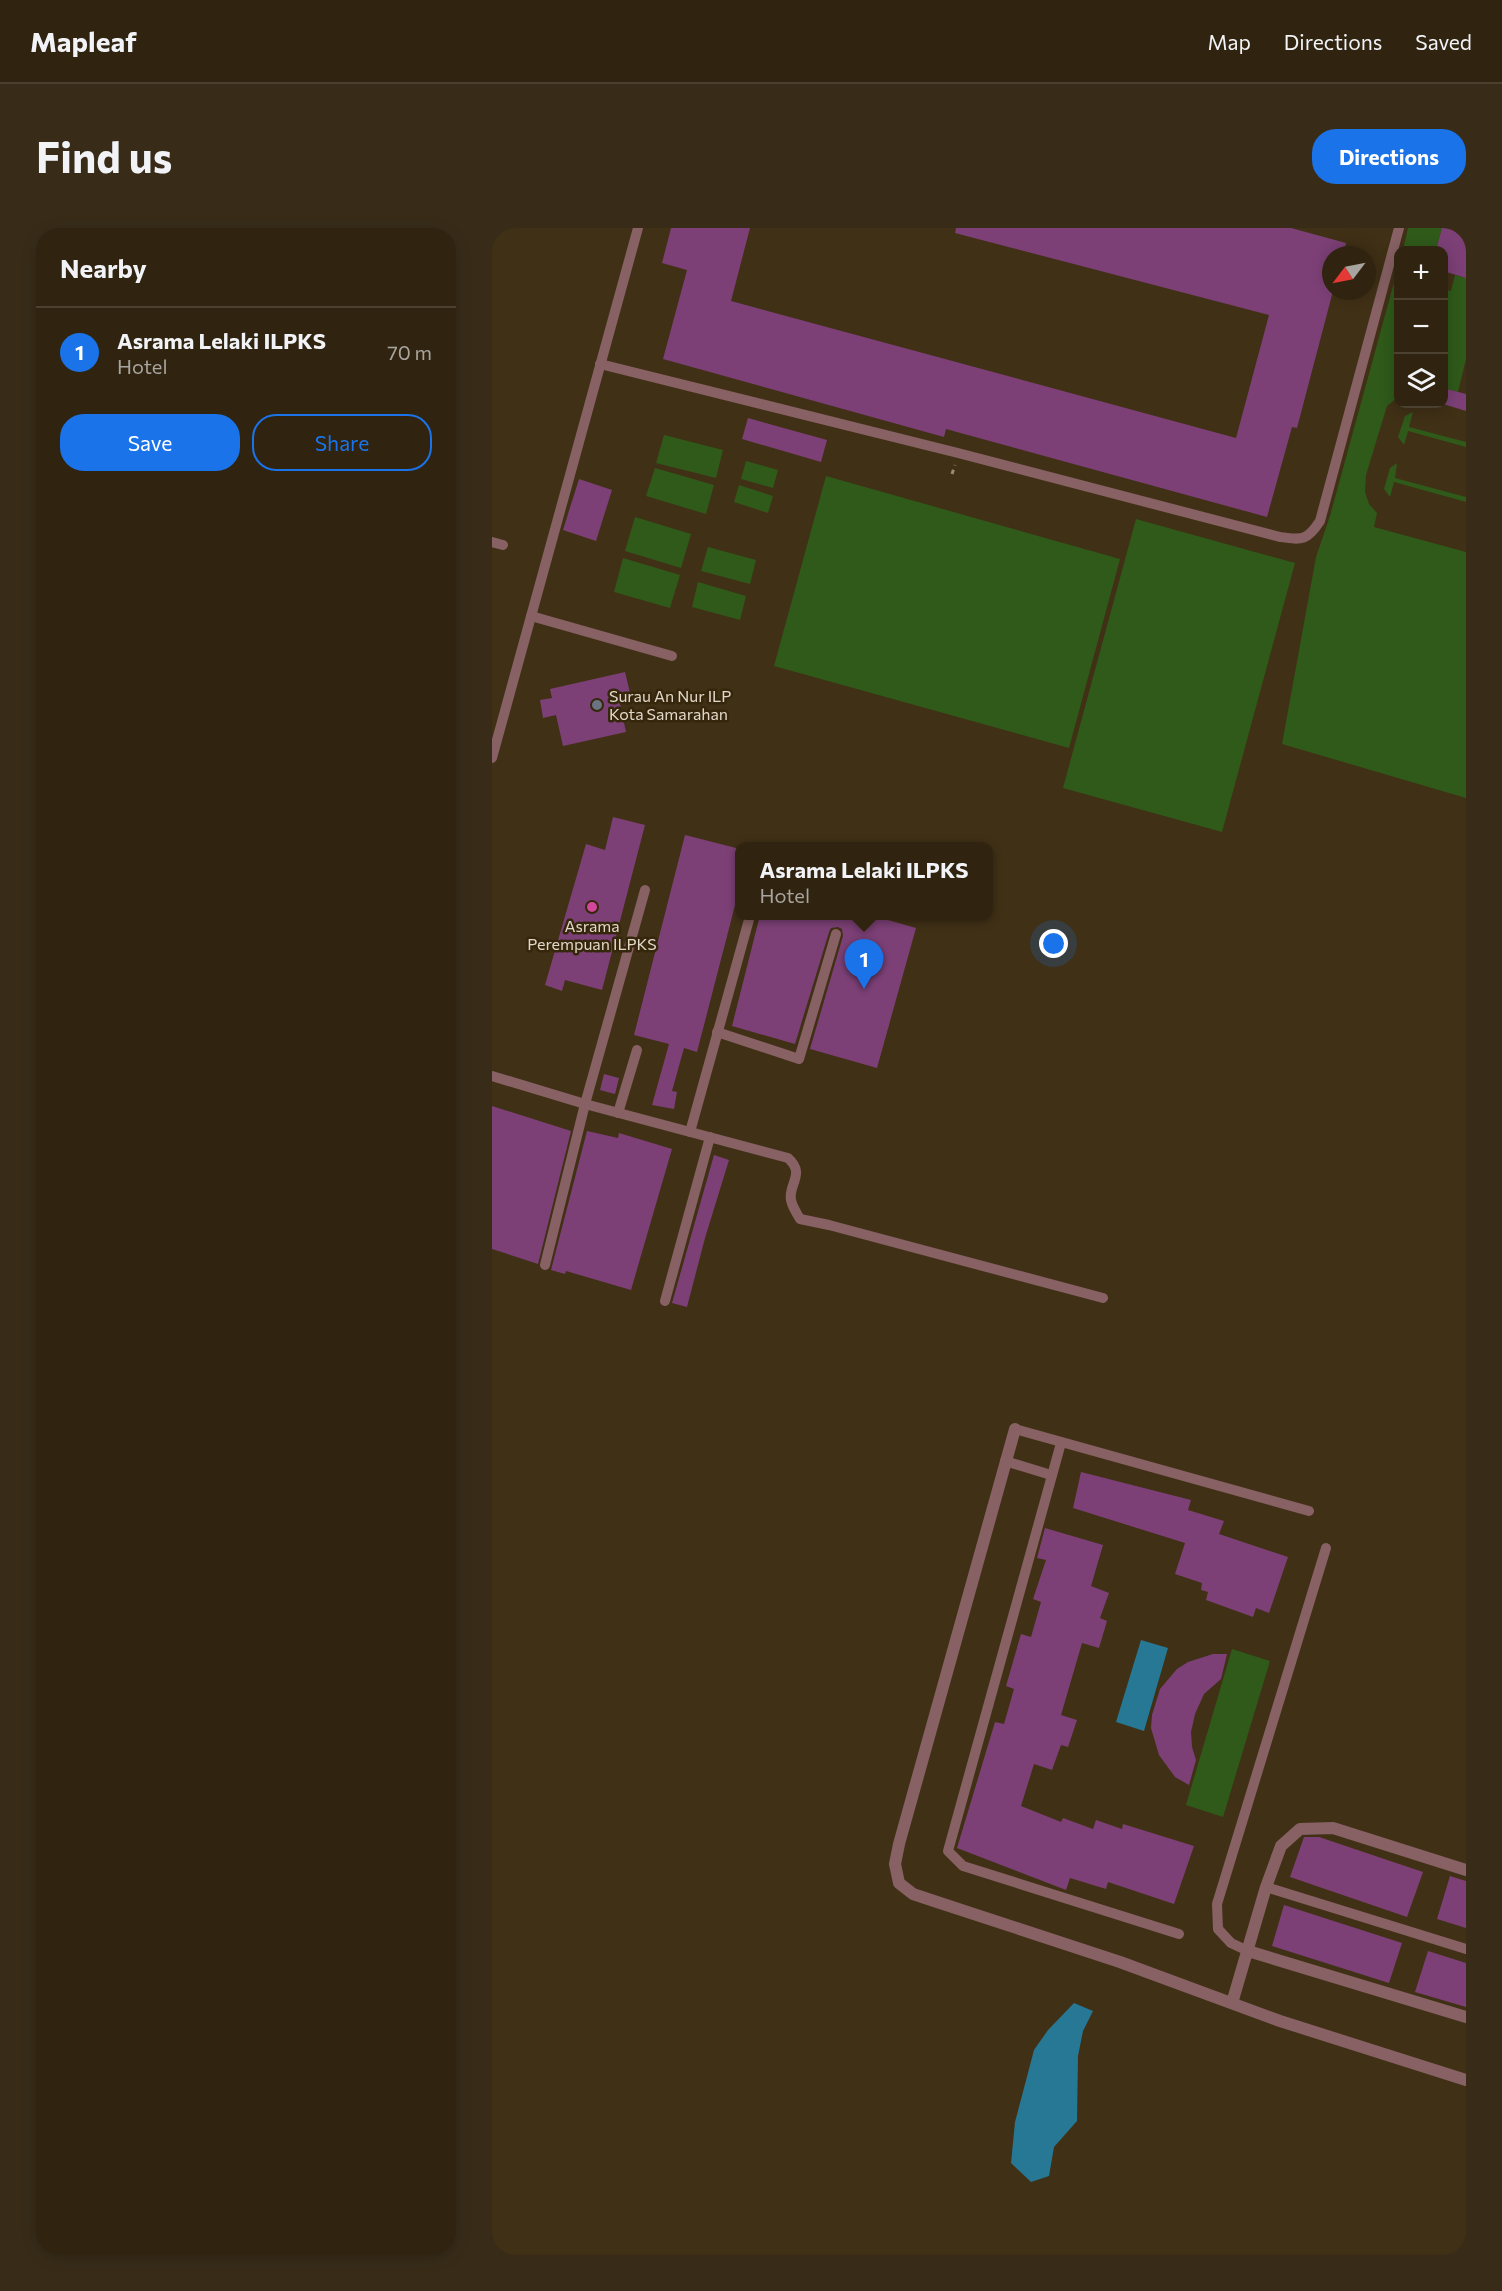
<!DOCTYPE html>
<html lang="en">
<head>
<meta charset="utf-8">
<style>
	:root { --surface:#302410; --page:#382c19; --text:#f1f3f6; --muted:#a8a49f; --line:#4b4130; --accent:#1a73e8 }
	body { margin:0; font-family:Commissioner,sans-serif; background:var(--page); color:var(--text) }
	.controls { position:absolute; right:18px; top:18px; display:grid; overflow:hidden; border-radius:12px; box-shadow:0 3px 15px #0003 }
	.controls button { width:54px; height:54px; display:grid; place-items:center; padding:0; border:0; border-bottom:2px solid var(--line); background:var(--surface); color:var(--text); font:30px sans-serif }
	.compass { position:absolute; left:830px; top:18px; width:54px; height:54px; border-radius:50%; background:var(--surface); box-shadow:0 3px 15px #0003; rotate:238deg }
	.you { position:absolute; left:562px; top:716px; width:21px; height:21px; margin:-15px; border:4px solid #fff; border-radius:50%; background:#1a73e8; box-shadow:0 0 0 9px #1a73e833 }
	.badge { display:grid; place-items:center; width:39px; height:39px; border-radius:50%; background:var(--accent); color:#fff; font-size:20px; font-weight:700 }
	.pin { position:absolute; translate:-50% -50px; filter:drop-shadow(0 2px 3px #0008) }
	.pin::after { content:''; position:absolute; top:32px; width:21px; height:18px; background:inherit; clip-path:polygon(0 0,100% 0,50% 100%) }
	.popup { position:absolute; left:243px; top:614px; width:258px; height:78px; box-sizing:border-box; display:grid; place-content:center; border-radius:12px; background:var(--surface); filter:drop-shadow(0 2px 4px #0005); font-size:20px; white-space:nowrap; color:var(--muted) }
	.popup b { font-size:22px; color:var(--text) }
	.popup::after { content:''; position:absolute; left:50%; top:100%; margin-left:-12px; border:12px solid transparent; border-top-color:var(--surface) }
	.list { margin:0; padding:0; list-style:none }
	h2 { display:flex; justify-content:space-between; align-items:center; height:78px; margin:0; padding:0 24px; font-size:26px }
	h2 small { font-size:20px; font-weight:400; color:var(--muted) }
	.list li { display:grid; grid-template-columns:39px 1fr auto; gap:18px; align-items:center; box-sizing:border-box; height:90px; padding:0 24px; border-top:2px solid var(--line) }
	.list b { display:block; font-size:22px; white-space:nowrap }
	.list p { margin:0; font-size:20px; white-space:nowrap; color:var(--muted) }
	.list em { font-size:20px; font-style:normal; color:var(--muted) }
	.actions { display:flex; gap:12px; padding:18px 24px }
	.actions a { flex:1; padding:14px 0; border:2px solid var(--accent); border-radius:24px; text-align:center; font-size:21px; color:var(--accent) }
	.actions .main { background:var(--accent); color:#fff }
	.icon { flex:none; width:33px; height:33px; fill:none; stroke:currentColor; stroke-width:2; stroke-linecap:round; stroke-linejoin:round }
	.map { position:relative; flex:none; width:974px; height:2027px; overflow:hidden; border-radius:24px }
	header { display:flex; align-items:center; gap:36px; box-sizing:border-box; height:84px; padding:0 30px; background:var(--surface); border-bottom:2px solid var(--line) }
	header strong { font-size:28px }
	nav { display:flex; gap:33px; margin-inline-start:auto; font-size:21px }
	.intro { display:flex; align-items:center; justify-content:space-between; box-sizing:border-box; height:144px; padding:0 36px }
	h1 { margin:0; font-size:42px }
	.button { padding:15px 27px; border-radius:24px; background:var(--accent); color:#fff; font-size:21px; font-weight:700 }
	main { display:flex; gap:36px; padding:0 36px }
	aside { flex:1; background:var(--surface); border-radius:24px; box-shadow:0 3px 15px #0003 }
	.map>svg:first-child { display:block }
	.green { fill:#2f5a1a }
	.water { fill:#267894 }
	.building { fill:#7c4076 }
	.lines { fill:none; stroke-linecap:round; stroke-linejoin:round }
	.path { stroke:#988b77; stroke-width:3; stroke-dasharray:4.5 4.5; stroke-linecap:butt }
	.lane { stroke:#876163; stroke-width:10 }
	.street { stroke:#876163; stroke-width:12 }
	.worship-dot { fill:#6b7280; stroke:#35260c; stroke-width:2 }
	.hotel-dot { fill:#d1479c; stroke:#35260c; stroke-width:2 }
	.labels { text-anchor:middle; stroke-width:5; stroke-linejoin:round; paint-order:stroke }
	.poi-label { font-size:16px; fill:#e2d8c9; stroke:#35260c; text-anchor:start }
</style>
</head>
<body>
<header>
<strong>Mapleaf</strong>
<nav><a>Map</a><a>Directions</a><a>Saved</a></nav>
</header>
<div class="intro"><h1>Find us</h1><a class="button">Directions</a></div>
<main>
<aside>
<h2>Nearby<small></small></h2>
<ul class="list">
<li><span class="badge">1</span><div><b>Asrama Lelaki ILPKS</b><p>Hotel</p></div><em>70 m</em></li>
</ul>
<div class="actions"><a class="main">Save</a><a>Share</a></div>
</aside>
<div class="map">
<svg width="974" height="2027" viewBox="0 0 974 2027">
	<rect width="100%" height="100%" fill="#403016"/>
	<!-- green -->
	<g class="green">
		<path d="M916 0H950L944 22H911Z"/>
		<path d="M906 40V169L895 178 874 247 873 264 877 276 885 285 882 299 974 324V570L790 516 824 329 838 288Z"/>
		<path d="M963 47 974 50V131L966 164 952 160V61L959 63Z"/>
		<path d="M921 184 917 199 974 214V219L916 203 912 217 906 209 913 188Z"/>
		<path d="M172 207 231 222 224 250 164 235Z"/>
		<path d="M254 233 286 242 281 260 249 251Z"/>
		<path d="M905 235 903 250 974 269V274L902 254 898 269 892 261 898 240Z"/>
		<path d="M163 240 222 257 214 286 154 268Z"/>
		<path d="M334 248 628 331 577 520 282 438Z"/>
		<path d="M247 257 281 268 276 285 242 274Z"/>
		<path d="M143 289 199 306 189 340 133 323Z"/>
		<path d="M644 291 803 335 730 604 571 560Z"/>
		<path d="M216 319 264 332 258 356 209 343Z"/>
		<path d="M131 330 188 347 178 380 122 364Z"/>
		<path d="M206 354 254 368 248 392 200 379Z"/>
		<path d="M740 1421 778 1433 731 1589 694 1577Z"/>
	</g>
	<!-- water -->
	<g class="water">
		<path d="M649 1412 676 1420 652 1503 624 1494Z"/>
		<path d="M582 1775 601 1783 591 1803 586 1828 585 1893 562 1919 557 1948 539 1954 519 1935 523 1894 542 1822 556 1802Z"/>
	</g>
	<!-- building -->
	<g class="building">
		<path d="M179 0H258L239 73 744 210 777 87 463 5 464 0H799L854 15 851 27H839V63H841L805 200 800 199 775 289 454 201 452 209 171 131 195 42 170 35Z"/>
		<path d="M950 0H974V50L951 43V22H944Z"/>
		<path d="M951 160 974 166V183L951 176Z"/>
		<path d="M256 190 335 212 329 234 250 211Z"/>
		<path d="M87 251 120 262 104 313 71 302Z"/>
		<path d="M133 444 140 473 128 476 134 504 71 518 64 487 51 490 48 472 60 470 58 461Z"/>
		<path d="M121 589 153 597 110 762 73 752 70 763 53 757 94 616 113 622Z"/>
		<path d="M193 607 248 621V658L205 824 192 820 180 863 185 864 182 881 160 877 177 816 142 807Z"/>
		<path d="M268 687H397L396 692 424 700 385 840 318 821 351 708 350 701 346 699 339 700 337 704 303 816 240 798Z"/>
		<path d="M112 846 127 850 123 866 108 862Z"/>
		<path d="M0 878 79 903 46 1036 0 1021Z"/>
		<path d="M95 903 126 910 127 905 180 921 139 1062 74 1043 73 1046 59 1042Z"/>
		<path d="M222 927 237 932 213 1010 195 1079 180 1075Z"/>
		<path d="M589 1244 699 1272 696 1282 732 1293 727 1306 796 1329 777 1385 764 1380 761 1389 714 1372 716 1364 709 1362 710 1355 683 1346 693 1315 581 1280Z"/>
		<path d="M553 1300 611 1317 599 1358 617 1365 608 1390 615 1393 607 1420 590 1415 569 1487 585 1492 576 1519 569 1517 560 1542 542 1536 529 1578 569 1594 571 1590 601 1601 604 1592 630 1601 631 1596 702 1618 682 1676 616 1654 614 1661 578 1650 574 1662 465 1620 503 1494 512 1496 522 1461 514 1458 529 1406 539 1409 549 1374 541 1371 554 1332 545 1330Z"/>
		<path d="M721 1426H735L729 1451 712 1466 703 1486 699 1504 700 1519 704 1532 697 1557 683 1549 667 1527 659 1500 660 1487 668 1461 685 1441 696 1434Z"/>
		<path d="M812 1609H827L931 1644 915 1689 798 1649Z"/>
		<path d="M958 1648 974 1653V1700L945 1691Z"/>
		<path d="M792 1677 910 1715 897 1755 780 1718Z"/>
		<path d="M936 1723 974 1735V1779L923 1764Z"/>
	</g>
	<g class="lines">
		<!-- path -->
		<path class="path" d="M460 246 463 237"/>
		<!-- lane -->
		<g class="lane">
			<path d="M108 136 466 225 788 309C810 312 815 313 828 293L907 0"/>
			<path d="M0 314 11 317"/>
			<path d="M39 388 180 428"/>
			<path d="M0 530 146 0"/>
			<path d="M153 662 93 876 296 930C314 946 296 956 299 972 300 978 305 986 308 991L337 997 611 1070"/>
			<path d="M225 804 307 831 344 706"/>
			<path d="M0 848 93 876 53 1037"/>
			<path d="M126 885 145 822"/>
			<path d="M198 904 258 688"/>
			<path d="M173 1073 218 909"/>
			<path d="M523 1201 817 1283"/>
			<path d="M569 1215 456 1623 471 1638 687 1706"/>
			<path d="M513 1233 559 1247"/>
			<path d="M774 1659 974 1721"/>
			<path d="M756 1723 739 1715 726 1701 725 1676 834 1320"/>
		</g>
		<!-- street -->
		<g class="street">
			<path d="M523 1201 407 1616 403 1636 407 1655 421 1666 442 1673 628 1734 788 1793 974 1852"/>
			<path d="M756 1723 974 1789"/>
			<path d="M740 1775 774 1659 789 1618 808 1601 841 1600 974 1642"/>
		</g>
	</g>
	<!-- markers -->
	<circle class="worship-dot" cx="105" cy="477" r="6"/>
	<circle class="hotel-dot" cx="100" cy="679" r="6"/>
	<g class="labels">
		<!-- poi labels -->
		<g class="poi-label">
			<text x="117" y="474">Surau An Nur ILP<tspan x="117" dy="18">Kota Samarahan</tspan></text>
			<text x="100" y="704" text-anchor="middle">Asrama<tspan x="100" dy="18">Perempuan ILPKS</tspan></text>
		</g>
	</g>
</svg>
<div class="controls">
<button>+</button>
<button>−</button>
<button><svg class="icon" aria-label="layers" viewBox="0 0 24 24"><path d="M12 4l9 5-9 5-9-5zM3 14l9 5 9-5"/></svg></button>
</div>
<svg class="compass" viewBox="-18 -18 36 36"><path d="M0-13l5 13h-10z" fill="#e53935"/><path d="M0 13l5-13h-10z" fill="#a8a49f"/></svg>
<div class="you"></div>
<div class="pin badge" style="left:372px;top:761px">1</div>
<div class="popup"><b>Asrama Lelaki ILPKS</b>Hotel</div>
</div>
</main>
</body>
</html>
